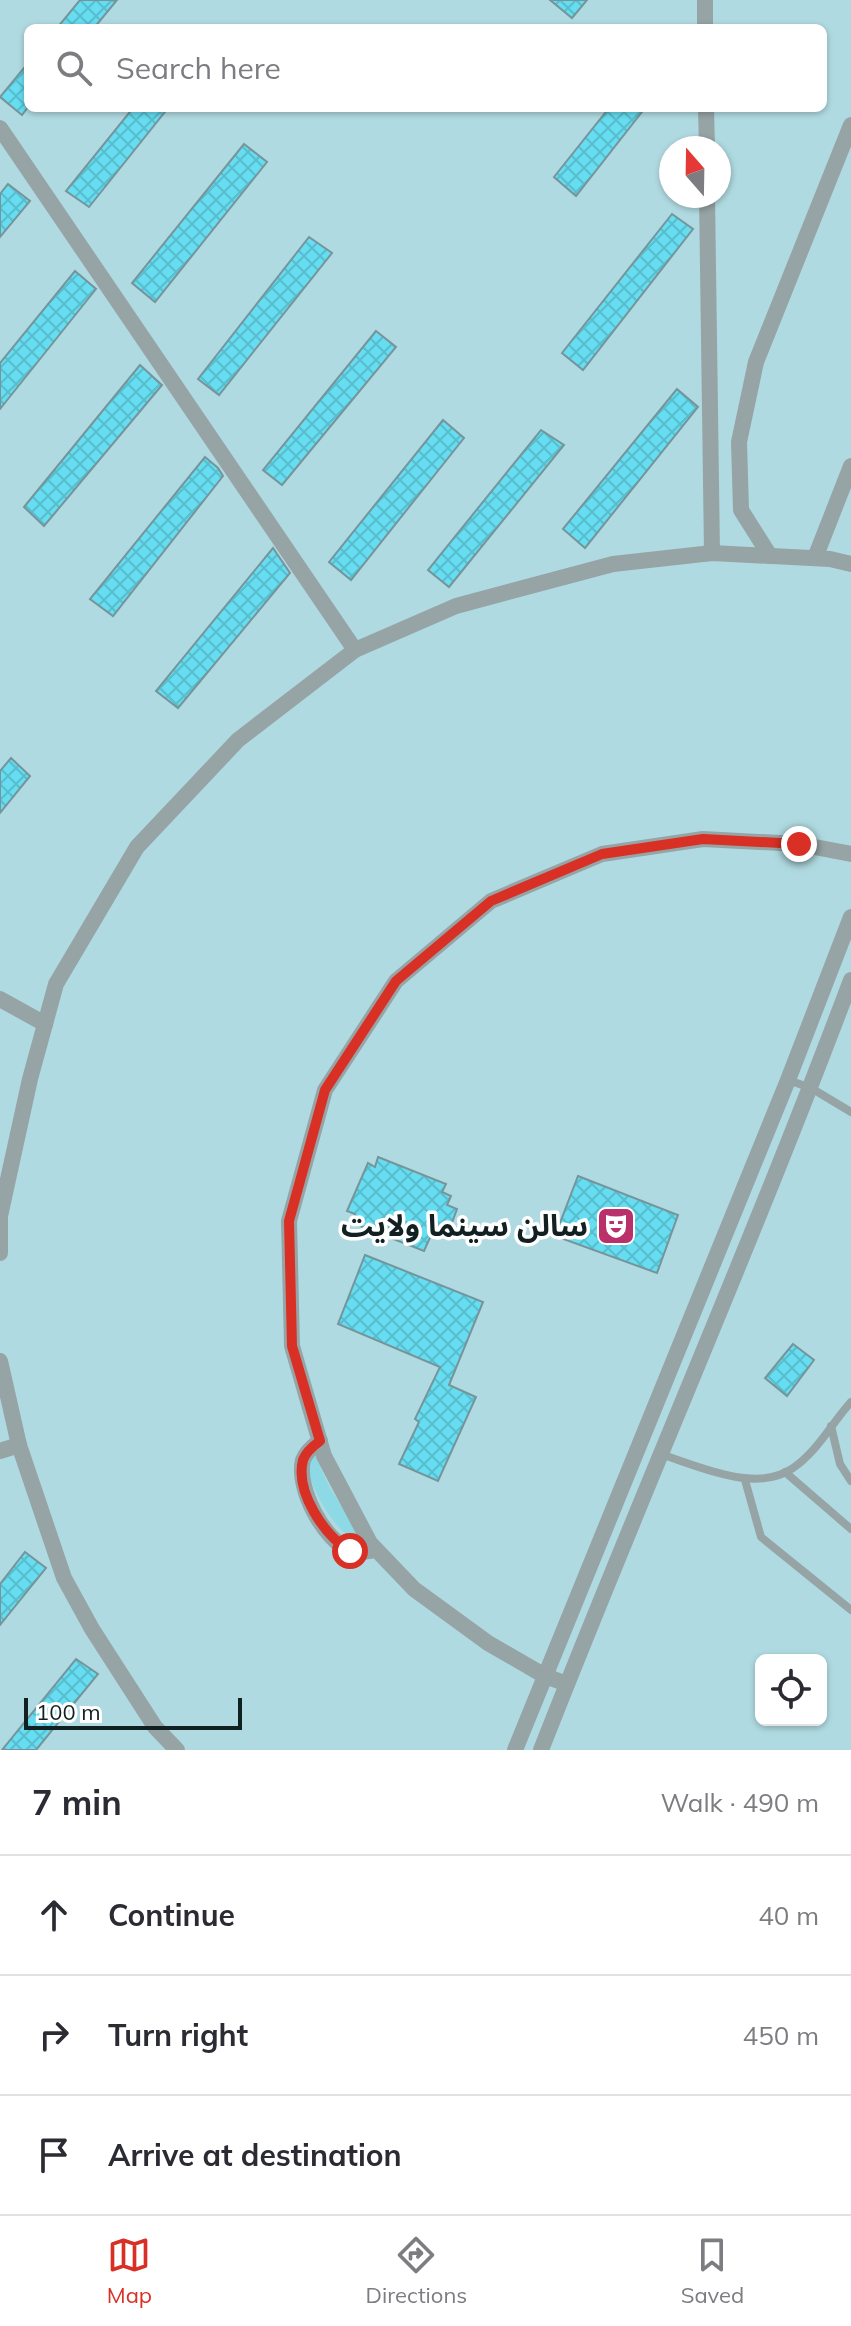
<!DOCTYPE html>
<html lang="en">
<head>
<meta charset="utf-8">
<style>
	:root { --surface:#fff; --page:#f2f2f3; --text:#2b2b33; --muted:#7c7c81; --line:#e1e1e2; --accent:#d93025 }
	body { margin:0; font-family:Mulish,"Noto Sans Arabic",sans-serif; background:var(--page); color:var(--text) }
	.controls { position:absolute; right:24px; bottom:24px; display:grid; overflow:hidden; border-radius:12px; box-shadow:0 2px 6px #0004 }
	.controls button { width:72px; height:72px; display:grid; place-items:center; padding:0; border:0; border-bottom:2px solid var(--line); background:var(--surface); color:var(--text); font:40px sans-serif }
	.compass { position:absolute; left:659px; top:136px; width:72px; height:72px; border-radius:50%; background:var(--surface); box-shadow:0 2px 6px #0004; rotate:340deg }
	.scale { position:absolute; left:24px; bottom:20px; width:218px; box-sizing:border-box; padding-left:8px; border:4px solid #132022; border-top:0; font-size:22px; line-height:28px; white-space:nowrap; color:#132022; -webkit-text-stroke:6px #fff; paint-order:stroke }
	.stop { position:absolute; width:24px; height:24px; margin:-18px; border:6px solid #d93025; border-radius:50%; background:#fff }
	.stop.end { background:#d93025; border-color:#fff; box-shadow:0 2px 8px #0008 }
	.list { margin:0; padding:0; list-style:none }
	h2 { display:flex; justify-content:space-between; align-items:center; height:104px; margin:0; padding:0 32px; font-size:34px }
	h2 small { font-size:26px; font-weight:400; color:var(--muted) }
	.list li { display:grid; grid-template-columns:52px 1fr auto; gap:24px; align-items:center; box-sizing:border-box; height:120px; padding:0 32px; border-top:2px solid var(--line) }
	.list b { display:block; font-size:30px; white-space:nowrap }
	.list em { font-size:26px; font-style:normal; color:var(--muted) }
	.icon { flex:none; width:44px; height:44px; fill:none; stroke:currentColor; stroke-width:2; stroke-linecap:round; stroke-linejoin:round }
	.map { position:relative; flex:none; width:851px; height:1750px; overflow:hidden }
	.search { position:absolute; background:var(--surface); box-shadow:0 2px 6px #0004; left:24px; right:24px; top:24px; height:88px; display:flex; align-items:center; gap:20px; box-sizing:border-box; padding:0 28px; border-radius:12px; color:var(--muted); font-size:30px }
	.sheet { height:464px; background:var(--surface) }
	nav { display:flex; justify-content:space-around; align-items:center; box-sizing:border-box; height:112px; border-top:2px solid var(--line); background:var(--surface); font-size:22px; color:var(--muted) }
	nav a { display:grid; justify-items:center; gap:4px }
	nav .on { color:var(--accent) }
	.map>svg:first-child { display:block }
	.built { fill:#b0dae1; fill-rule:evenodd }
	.green { fill:#8dd9e6 }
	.building { fill:url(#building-cross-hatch); stroke:#76959b; stroke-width:2 }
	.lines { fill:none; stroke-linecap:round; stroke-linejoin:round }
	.lane { stroke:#96a4a6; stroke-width:8 }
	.street { stroke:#96a4a6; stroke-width:16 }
	.route { stroke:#d93025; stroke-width:10 }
	.labels { text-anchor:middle; stroke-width:7; stroke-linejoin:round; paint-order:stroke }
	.poi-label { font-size:30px; font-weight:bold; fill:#132022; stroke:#fff; text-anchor:end }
</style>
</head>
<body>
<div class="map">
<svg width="851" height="1750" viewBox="0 0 851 1750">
	<defs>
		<pattern id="building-cross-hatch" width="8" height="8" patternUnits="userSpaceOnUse" patternTransform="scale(2)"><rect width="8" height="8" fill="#66ddf0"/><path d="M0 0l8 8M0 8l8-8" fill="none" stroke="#58bdce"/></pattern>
	</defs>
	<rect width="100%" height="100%" fill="#c6e8ed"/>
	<!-- built -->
	<path class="built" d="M0 0H851V1750H0ZM28 28H823V108H28ZM671 148H719V196H671ZM761 1660H821V1720H761Z"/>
	<!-- green -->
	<path class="green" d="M315 1456 331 1490 366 1544C343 1543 315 1497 310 1476 309 1470 310 1463 312 1457Z"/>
	<!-- building -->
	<g class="building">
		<path d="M80 0H117L94 28H57Z"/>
		<path d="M550 0H587L572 18Z"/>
		<path d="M28 63V107L22 115 0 97Z"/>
		<path d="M133 108H168L89 207 66 191Z"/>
		<path d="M609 108H645L576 196 554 177Z"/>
		<path d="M244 144 267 162 155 302 132 283Z"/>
		<path d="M8 184 30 201 0 237V194Z"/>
		<path d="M672 214 693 229 583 370 562 353Z"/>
		<path d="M309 237 332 253 219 395 198 379Z"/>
		<path d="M75 271 96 289 0 409V363Z"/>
		<path d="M376 331 396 347 282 485 263 470Z"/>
		<path d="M140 365 162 385 44 526 24 507Z"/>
		<path d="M677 389 698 407 585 548 563 529Z"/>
		<path d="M443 420 464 438 351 580 329 562Z"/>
		<path d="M541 430 564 445 449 587 428 570Z"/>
		<path d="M205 457 218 468 223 476 113 616 90 599Z"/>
		<path d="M273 548 290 573 178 708 156 691Z"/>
		<path d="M11 758 30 776 0 813V771Z"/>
		<path d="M378 1157 446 1184 442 1192 451 1196 447 1205 457 1209 446 1239 432 1233 424 1251 352 1223 355 1214 347 1211 368 1163 375 1167Z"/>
		<path d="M578 1176 678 1215 657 1273 555 1236Z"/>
		<path d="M365 1255 483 1302 449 1385 476 1397 438 1481 399 1464 419 1422 415 1419 440 1367 338 1324Z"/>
		<path d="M793 1344 814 1360 787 1396 765 1378Z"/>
		<path d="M25 1552 46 1568 0 1625V1584Z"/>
		<path d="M76 1659 98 1674 36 1750H2Z"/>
	</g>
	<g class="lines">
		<!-- lane -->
		<g class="lane">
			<path d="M788 1080 811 1088 851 1112"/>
			<path d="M831 1426 840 1464 851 1481"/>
			<path d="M660 1454C699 1466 756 1494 793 1468 817 1452 832 1423 851 1402"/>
			<path d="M785 1472 851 1529"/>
			<path d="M745 1480 761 1537 851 1610"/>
		</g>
		<!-- street -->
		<g class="street">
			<path d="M705 0V28"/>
			<path d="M706 108 707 148"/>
			<path d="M0 128 355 650"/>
			<path d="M707 196 712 553"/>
			<path d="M770 556 741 510 739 442 756 362 851 125"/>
			<path d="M815 558 851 466"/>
			<path d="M0 999 45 1024"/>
			<path d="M0 1253V1216L30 1079 56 984 137 847 238 740 355 650 456 606 613 564 712 553 830 559 851 564"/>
			<path d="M0 1361 19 1445 64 1578 92 1629 155 1727 177 1750"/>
			<path d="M320 1441C313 1446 306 1452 303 1460 296 1488 324 1541 351 1551 359 1554 368 1551 376 1550"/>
			<path d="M0 1451 19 1445"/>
			<path d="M567 1684 545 1676 488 1643 414 1589 370 1543 324 1456 292 1346 289 1221 325 1090 396 981 491 901 602 854 703 839 799 844 851 854"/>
			<path d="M515 1750 788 1080 851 917"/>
			<path d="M541 1750C642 1492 754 1239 851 980"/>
		</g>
	</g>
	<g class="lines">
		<!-- route -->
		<path class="route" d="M350 1551C324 1535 295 1492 303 1460 306 1452 313 1446 320 1441L292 1346 289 1221 325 1090 396 981 491 901 602 854 703 839 799 844"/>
	</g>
	<!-- icons -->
	<defs>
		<symbol id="theatre-square" viewBox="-11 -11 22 22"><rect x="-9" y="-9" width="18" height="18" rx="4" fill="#ba306b" stroke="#fff"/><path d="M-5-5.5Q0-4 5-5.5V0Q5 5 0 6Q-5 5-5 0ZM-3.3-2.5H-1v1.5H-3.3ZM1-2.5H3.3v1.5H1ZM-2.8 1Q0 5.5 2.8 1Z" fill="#fff"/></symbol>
	</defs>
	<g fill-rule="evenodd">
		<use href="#theatre-square" x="594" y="1204" width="44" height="44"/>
	</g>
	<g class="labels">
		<!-- poi labels -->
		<g class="poi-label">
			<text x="588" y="1236">سالن سینما ولایت</text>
		</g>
	</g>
</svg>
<div class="controls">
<button><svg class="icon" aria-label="locate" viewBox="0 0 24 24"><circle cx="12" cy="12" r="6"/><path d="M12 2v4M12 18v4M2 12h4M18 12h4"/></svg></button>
</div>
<svg class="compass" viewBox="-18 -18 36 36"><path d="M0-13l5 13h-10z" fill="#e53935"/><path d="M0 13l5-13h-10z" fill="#7c7c81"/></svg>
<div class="scale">100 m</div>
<div class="stop" style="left:350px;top:1551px"></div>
<div class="stop end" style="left:799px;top:844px"></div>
<div class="search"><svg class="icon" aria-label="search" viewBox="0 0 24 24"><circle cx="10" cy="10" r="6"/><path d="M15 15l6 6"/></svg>Search here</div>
</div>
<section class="sheet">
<h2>7 min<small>Walk · 490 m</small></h2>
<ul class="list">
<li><svg class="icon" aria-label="ahead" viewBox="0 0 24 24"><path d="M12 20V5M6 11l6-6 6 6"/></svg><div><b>Continue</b></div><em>40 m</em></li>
<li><svg class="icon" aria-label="right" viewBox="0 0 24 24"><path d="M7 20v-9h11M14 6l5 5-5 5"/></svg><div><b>Turn right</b></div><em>450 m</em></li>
<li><svg class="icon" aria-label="arrive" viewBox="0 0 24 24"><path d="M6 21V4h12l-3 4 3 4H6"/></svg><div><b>Arrive at destination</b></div></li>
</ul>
</section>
<nav>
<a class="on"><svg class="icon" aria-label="map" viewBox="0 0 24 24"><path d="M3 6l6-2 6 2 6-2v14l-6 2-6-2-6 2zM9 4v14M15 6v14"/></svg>Map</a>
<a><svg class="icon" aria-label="directions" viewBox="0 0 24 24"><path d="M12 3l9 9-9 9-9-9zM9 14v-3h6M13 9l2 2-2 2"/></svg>Directions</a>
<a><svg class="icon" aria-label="saved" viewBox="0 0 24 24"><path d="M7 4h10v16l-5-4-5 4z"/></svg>Saved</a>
</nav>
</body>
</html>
